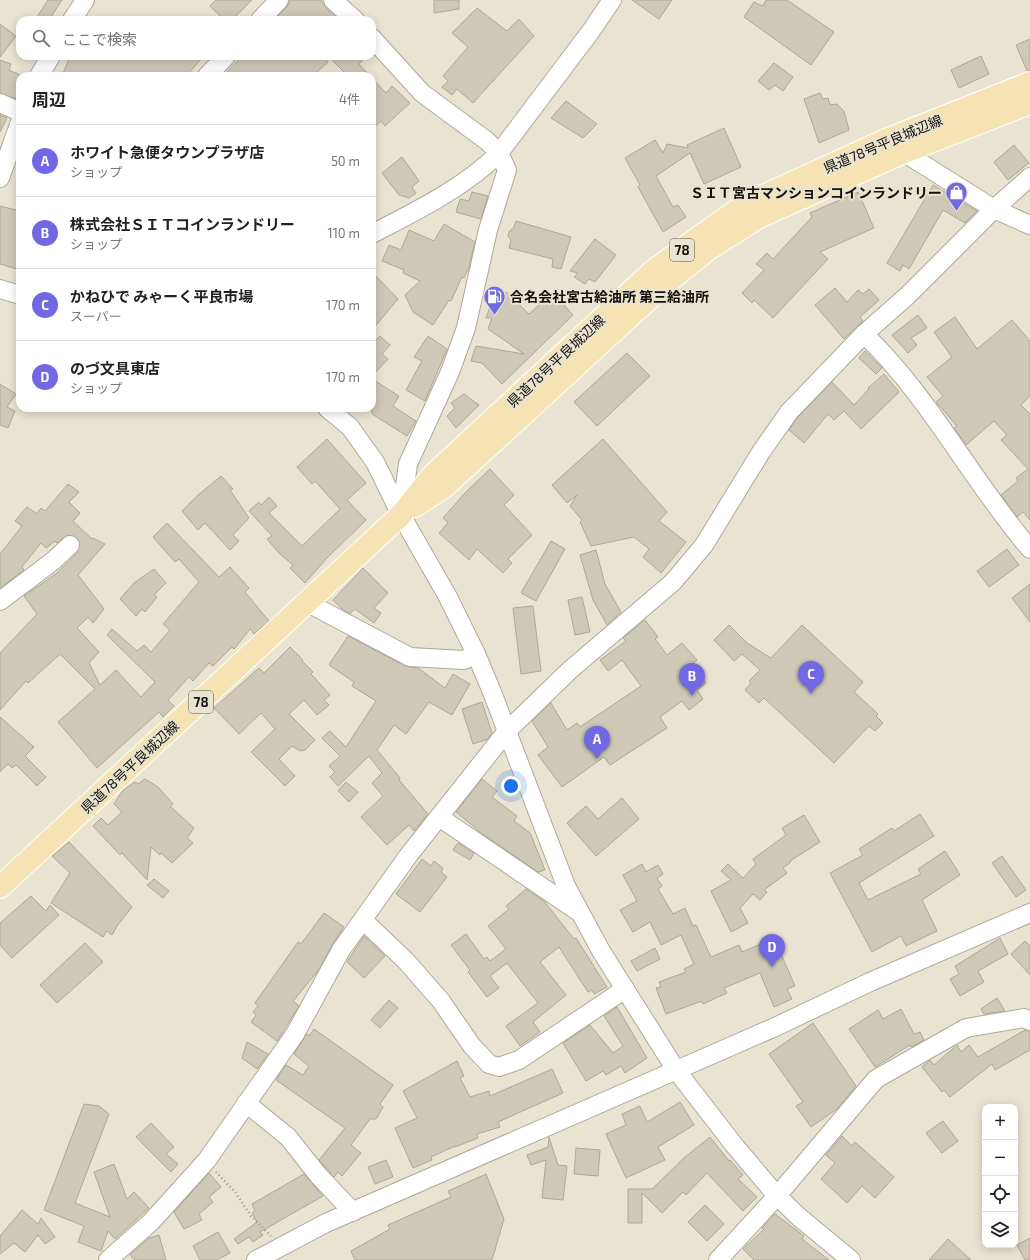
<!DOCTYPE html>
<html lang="ja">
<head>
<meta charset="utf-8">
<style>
	:root { --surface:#fff; --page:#f6f6f6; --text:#222; --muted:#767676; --line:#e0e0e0; --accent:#7168e3 }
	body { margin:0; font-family:"Exo 2","Noto Sans JP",sans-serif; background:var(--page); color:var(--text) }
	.controls { position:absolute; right:12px; bottom:12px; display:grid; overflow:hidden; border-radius:8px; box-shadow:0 2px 10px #0003 }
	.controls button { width:36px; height:36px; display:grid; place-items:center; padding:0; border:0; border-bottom:1px solid var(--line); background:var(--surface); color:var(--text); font:20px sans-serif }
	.you { position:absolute; left:511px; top:786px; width:14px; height:14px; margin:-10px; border:3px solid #fff; border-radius:50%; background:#1a73e8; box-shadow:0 0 0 6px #1a73e833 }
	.badge { display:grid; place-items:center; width:26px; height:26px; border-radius:50%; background:var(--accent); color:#fff; font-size:13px; font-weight:700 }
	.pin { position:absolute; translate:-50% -33px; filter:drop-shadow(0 1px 2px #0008) }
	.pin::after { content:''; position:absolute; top:21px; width:14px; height:12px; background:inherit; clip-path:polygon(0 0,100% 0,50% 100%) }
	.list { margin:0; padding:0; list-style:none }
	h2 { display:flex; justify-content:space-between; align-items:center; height:52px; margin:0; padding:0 16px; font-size:17px }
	h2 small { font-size:13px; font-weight:400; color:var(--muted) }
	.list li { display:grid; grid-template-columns:26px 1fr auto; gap:12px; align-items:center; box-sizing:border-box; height:72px; padding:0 16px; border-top:1px solid var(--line) }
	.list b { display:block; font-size:15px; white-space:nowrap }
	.list p { margin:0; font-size:13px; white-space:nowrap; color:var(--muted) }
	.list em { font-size:13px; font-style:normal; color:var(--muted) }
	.icon { flex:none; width:22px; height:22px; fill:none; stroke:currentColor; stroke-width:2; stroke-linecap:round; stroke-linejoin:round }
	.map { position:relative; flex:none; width:1030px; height:1260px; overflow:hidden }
	.search { position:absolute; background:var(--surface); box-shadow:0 2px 10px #0003; left:16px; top:16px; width:360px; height:44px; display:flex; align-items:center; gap:10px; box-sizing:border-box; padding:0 14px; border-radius:12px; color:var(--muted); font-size:15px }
	.panel { position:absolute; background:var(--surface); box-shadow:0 2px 10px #0003; left:16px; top:72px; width:360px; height:340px; border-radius:12px }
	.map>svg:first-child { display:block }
	.building { fill:#cec8b7; stroke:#aea797 }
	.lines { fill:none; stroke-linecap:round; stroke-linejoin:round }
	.minor-casing { stroke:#afa998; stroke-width:20 }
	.major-casing { stroke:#fff; stroke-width:24 }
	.path { stroke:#9b9789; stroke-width:2.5; stroke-dasharray:1 3; stroke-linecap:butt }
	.minor { stroke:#fff; stroke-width:18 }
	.major { stroke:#f5e3b3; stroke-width:22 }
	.labels { text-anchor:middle; stroke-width:4; stroke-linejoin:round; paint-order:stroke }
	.shield { fill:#e9e3d1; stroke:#535046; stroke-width:1 }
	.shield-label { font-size:13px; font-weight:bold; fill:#13110b }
	.street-label { font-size:14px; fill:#13110b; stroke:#e9e3d1 }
	.poi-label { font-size:14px; font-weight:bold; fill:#13110b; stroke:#e9e3d1; text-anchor:end }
</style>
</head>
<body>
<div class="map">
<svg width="1030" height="1260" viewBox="0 0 1030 1260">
	<rect width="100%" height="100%" fill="#e9e3d1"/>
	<!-- building -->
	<g class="building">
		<path d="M48 0H62L49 20H35Z"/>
		<path d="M216 0H252L232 20H224L210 6Z"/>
		<path d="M290 0H321L326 8 339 20H274L287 7Z"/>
		<path d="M434 0H459V9L434 13Z"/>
		<path d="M632 0H672L659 19Z"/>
		<path d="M766 0H787L834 32 811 65 744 17 754 2 763 6Z"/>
		<path d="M477 8 507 31 519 19 534 36 473 103 457 89 452 95 442 87 448 81 443 76 468 47 452 33Z"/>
		<path d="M0 24 16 36 0 57Z"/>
		<path d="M1030 39V71H1027L1016 45Z"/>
		<path d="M70 56H204L186 76H62Z"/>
		<path d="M242 56H322L328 62 313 76H223Z"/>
		<path d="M328 56H367L359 64 370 76H348Z"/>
		<path d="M981 56 989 74 959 88 951 70Z"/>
		<path d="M0 60 11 64 9 70 20 75V88L16 99 0 93Z"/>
		<path d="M774 63 793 77 783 91 775 85 769 90 758 81Z"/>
		<path d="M372 78 386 93 392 86 410 103 385 126 381 121 372 129Z"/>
		<path d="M820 93 823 99 828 98 830 105 837 104 844 111 849 130 819 143 804 99Z"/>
		<path d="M566 101 597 124 583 138 551 118Z"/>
		<path d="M0 115 7 118 0 132Z"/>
		<path d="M724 128 741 167 704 184 690 153 656 176 673 207 678 205 686 217 663 232 638 187 640 185 625 158 655 140 663 153 667 144 688 148 687 145Z"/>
		<path d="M1014 145 1029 163 1008 180 994 162Z"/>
		<path d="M402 157 419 181 412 187 416 193 409 198 399 195 382 173Z"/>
		<path d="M933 185 977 211 965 223 943 210 909 269 903 265 900 271 887 263Z"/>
		<path d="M472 192 488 196 481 219 456 212 460 199 469 201Z"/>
		<path d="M858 192 874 228 820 252 828 259 773 318 754 300 752 303 742 293 764 270 756 264 767 253 773 259 812 217 810 213Z"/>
		<path d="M0 206 20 211V270L0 264Z"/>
		<path d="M516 221 571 237 561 269 552 267 553 259 509 248 511 240 508 236 509 232 514 227Z"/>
		<path d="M444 224 475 242 469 267 464 278 462 277 451 301 449 300 433 325 413 312 405 295 420 281 403 273 404 270 382 261 389 245 401 250 409 230 434 241Z"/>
		<path d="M595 239 616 255 595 282 589 279 585 284 574 277 578 273 570 271Z"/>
		<path d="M372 272 398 299 372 330Z"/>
		<path d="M835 288 847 302 858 290 863 294 869 289 879 300 860 317 863 321 844 339 815 305Z"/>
		<path d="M554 291 553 293 573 315 502 384 482 363 471 361 476 346 524 354 488 329 492 318H486L491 304H494L506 292 529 314Z"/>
		<path d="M918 315 927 328 911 338 917 345 908 353 892 335Z"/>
		<path d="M955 317 977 349 1012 320 1030 341V396L1021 405 1030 414V520L1023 512 1017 517 1001 495 1018 481 1016 478 1028 469 1001 440 1007 435 994 421 966 445 954 428 957 426 936 402 943 396 927 377 952 357 934 332Z"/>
		<path d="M380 336 390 345 382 354 388 359 372 376V344Z"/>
		<path d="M428 336 447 349 425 401 406 390 422 361 414 357Z"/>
		<path d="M865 351 882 368 876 374 859 358Z"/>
		<path d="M627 353 650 376 597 426 574 402Z"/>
		<path d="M884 374 899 392 861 429 844 411 834 420 828 414 804 443 789 430 797 418 832 382 854 405 869 389 868 388Z"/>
		<path d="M372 379 399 396 393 406 416 421 407 436 372 414Z"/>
		<path d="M0 384 16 394 7 407 15 411 8 428 0 425Z"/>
		<path d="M464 394 479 405 456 428 447 416 455 408 451 403Z"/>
		<path d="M327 439 366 483 347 500 366 520 327 558 305 583 290 568 293 565 279 553 267 539 272 536 249 511 259 502 261 505 269 497 277 506 269 513 302 546 340 509 315 481 312 484 297 467Z"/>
		<path d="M603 439 667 512 659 521 686 542 661 573 643 557 649 549 634 537 591 546 580 522 582 520 570 506 577 495 567 503 552 485Z"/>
		<path d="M490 469 514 495 504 505 532 535 508 559 512 563 503 573 477 549 469 560 439 533 448 523 443 518 465 493Z"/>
		<path d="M221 476 233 489 230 490 249 518 233 535 239 541 230 550 205 523 198 530 182 511 197 496Z"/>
		<path d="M68 484 79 492 69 502 80 513 73 521 92 539 93 538 105 544 78 575 104 609 93 623 88 617 77 628 99 652 89 663 100 685 116 670 141 697 155 682 107 635 112 629 137 651 144 645 151 652 170 630 163 624 199 582 179 559 175 562 153 537 167 523 219 577 230 567 249 588 245 592 269 621 254 634 250 629 234 649 232 647 213 666 209 663 193 681 189 677 168 700 174 706 163 717 159 712 97 768 58 722 95 689 60 654 28 683 26 681 0 710V653L37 614 24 596 57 573 77 553 80 543 77 538 68 535 57 543 55 541 46 548 41 543 22 567 24 570 0 588V554L22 526 15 521 27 507 37 514 41 508 45 511Z"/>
		<path d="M551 541 565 549 536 601 521 593Z"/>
		<path d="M1007 549 1019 565 989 587 977 571Z"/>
		<path d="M596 550 605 584 621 612 607 625 593 600 580 555Z"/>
		<path d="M363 568 388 593 374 608 381 613 374 623 355 609 350 614 342 609 333 600Z"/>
		<path d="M154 569 166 583 154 595 157 597 145 612 142 609 136 616 120 599 134 583Z"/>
		<path d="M1030 584V622L1012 598Z"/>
		<path d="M582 597 590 632 575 635 568 600Z"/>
		<path d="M533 606 541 671 521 674 513 608Z"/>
		<path d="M645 620 658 637 655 639 667 655 682 643 697 660 692 664 706 683 697 690 703 699 689 710 682 701 660 717 667 728 610 765 604 757 562 787 538 755 548 747 532 721 551 703 567 730 577 723 580 727 641 686 622 660 608 671 600 660 626 641 623 638Z"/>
		<path d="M729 625 747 643 771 658 802 625 863 682 854 692 878 714 876 716 883 723 875 731 869 726 834 763 764 698 759 703 745 690 751 683 749 681 760 670 742 654 734 661 714 640Z"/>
		<path d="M348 636 405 666 418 668 445 688 453 674 470 684 452 715 429 702 406 734 394 725 377 750 400 778 399 780 428 814 414 831 409 825 387 845 361 817 383 796 372 783 382 773 369 756 338 786 330 777 335 772 329 766 340 756 322 738 330 731 346 747 376 701 352 686 354 682 329 665Z"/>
		<path d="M290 647 303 660 302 661 313 672 311 674 330 695 324 700 329 705 317 715 304 700 289 714 315 740 305 750 300 751 292 746 279 759 295 776 285 786 251 752 275 729 261 713 239 734 214 708 259 668 264 673Z"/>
		<path d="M482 702 492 733 488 739 473 744 462 709Z"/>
		<path d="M0 717 34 747 25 756 46 777 37 786 16 765 12 768 8 764 0 772Z"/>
		<path d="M145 779 158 787 173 804 170 806 194 828 187 838 193 843 172 863 161 853 160 855 151 847 147 880 122 853 120 855 93 826 101 818 108 825 122 812 114 804 123 790 135 782 138 784Z"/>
		<path d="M482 779 497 791 492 797 517 816 514 821 530 833 545 870 538 872 480 832 456 812Z"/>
		<path d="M346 782 358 792 349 802 338 791Z"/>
		<path d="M622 798 639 819 596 856 567 823 586 806 598 819Z"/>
		<path d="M920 814 934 836 859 883 868 900 921 874 918 869 945 851 960 875 922 900 937 931 906 946 901 936 872 952 830 873 863 855 859 849 892 828 894 831Z"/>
		<path d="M804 815 820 842 790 861 791 862 783 868 787 873 764 890 767 892 760 900 753 894 740 908 748 923 731 932 711 891 731 880 721 871 728 864 743 878 756 864 753 859 786 835 782 828Z"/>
		<path d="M69 842 132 907 117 926 112 935 107 931 103 937 51 903 70 873 52 856Z"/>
		<path d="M458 843 474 853 470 860 453 850Z"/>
		<path d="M1002 856 1026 890 1016 897 992 863Z"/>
		<path d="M422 859 431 866 434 861 443 868 441 872 447 877 420 912 396 894Z"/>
		<path d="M642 864 646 872 658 865 663 874 657 878 662 886 658 889 673 914 685 908 693 926 696 925 711 957 739 945 742 952 774 938 795 986 787 989 792 999 774 1007 760 973 724 988 727 993 703 1004 702 1001 666 1014 656 988 661 987 659 982 686 972 684 969 694 964 681 935 661 945 650 922 633 932 620 910 637 901 623 875Z"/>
		<path d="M154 879 169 891 163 898 147 885Z"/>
		<path d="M526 889 544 901 574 939 576 938 607 987 594 994 592 990 588 992 559 947 540 962 566 995 533 1022 540 1032 520 1046 506 1026 538 1003 507 963 490 976 499 988 487 997 468 972 470 970 451 945 466 934 484 959 487 957 490 961 506 949 488 926 509 909 506 906Z"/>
		<path d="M31 896 46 911 50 905 59 915 12 958 0 945V923Z"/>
		<path d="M324 913 344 927 332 945 318 971 293 1001 299 1006 277 1041 251 1022 256 1015 253 1012 258 1006 255 1003 298 942 301 944Z"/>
		<path d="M364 936 385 956 364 978 347 962Z"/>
		<path d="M1000 938 1008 954 978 971 984 982 960 996 950 979 959 974 955 966Z"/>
		<path d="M1025 941 1030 946V975L1011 954Z"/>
		<path d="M85 943 103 962 57 1003 40 985Z"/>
		<path d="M655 948 660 959 637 971 631 961Z"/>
		<path d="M997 998 1005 1011 984 1014 981 1009Z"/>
		<path d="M389 1000 398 1008 380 1028 371 1020Z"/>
		<path d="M617 1007 647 1058 625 1073 621 1066 606 1075 603 1071 586 1081 563 1043 590 1025 613 1053 623 1046 604 1016Z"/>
		<path d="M901 1009 914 1034 920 1032 924 1040 911 1047 910 1045 875 1067 849 1029 878 1010 883 1019Z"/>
		<path d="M813 1023 856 1086 837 1109 811 1127 796 1106 803 1102 769 1054Z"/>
		<path d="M314 1029 393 1085 380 1104 383 1107 376 1119H370L351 1145 361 1153 342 1176 338 1172 334 1177 319 1160 345 1128 276 1080 286 1065 303 1075 309 1066 294 1054 307 1034 309 1036Z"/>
		<path d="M1025 1030 1030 1031V1050L995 1070 992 1064 950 1097 944 1090 942 1092 922 1067 930 1060 934 1065 957 1045 961 1052 969 1045 978 1057Z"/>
		<path d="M247 1042 268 1054 257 1069 242 1058Z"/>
		<path d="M457 1061 464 1076 460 1078 470 1097 489 1091 490 1096 552 1069 563 1093 498 1122 500 1127 477 1134 478 1138 455 1147V1146L431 1157 432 1160 413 1168 395 1128 417 1118 403 1091Z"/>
		<path d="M680 1102 694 1125 658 1147 665 1160 626 1178 606 1134 626 1125 622 1114 640 1106 647 1122Z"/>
		<path d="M84 1104 99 1106 109 1114 75 1203 110 1217 94 1172 114 1164 127 1199 134 1192 149 1208 115 1239 108 1231 101 1251 78 1242 84 1226 44 1210Z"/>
		<path d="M943 1121 958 1141 942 1153 926 1133Z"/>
		<path d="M151 1123 174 1147 166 1154 178 1164 171 1172 136 1137Z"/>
		<path d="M842 1136 852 1146 855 1142 894 1177 875 1198 862 1186 847 1203 821 1179 835 1163 826 1155Z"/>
		<path d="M549 1137 558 1165 567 1166 563 1200 542 1198 546 1160 531 1165 527 1155 548 1147Z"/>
		<path d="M710 1137 729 1161 730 1160 743 1175 738 1179 757 1197 743 1211 707 1173 686 1195 683 1192 662 1213 642 1193V1223H628V1189H652L685 1157Z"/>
		<path d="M576 1148 600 1150 598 1176 574 1174Z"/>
		<path d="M386 1160 393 1177 375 1184 368 1167Z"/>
		<path d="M209 1173 221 1187 209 1197 213 1202 199 1214 202 1220 184 1229 174 1212Z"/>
		<path d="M304 1174 323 1196 260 1232 263 1235 253 1242 249 1237 238 1244 234 1239 257 1222 252 1213 255 1211 252 1204Z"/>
		<path d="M486 1174 504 1219 492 1260H355L351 1251 390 1229 388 1225 451 1197 448 1191Z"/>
		<path d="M705 1205 724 1224 707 1241 688 1222Z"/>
		<path d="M22 1210 38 1224 41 1218 55 1237 45 1244 38 1235 25 1252 14 1243 0 1254V1236Z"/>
		<path d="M775 1214 804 1236 802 1239 829 1260H754L743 1249 764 1229 762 1228Z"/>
		<path d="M218 1232 230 1253 217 1260H200L193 1246Z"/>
		<path d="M159 1235 166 1260H135L130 1255 149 1238Z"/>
		<path d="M1030 1238V1260H1025L1017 1245Z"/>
		<path d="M948 1239 971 1260H929Z"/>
	</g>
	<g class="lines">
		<defs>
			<g id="minor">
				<path d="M333 0 355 20"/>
				<path d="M72 20 85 0"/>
				<path d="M260 20 279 0"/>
				<path d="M372 38 422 93 487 141 499 153 507 170 488 230 466 328 450 372 408 464 401 515"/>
				<path d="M39 76 51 56"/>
				<path d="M207 76 226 56"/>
				<path d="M0 103 20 112"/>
				<path d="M895 147 994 209 1030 225"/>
				<path d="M0 178 20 122"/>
				<path d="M372 234C416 211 464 188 499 153L591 31 612 0"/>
				<path d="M0 289 20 295"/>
				<path d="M864 334C930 397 971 480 1030 549"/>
				<path d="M327 408 350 427 375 462 401 515 448 597 476 654 492 692 566 886 601 951 676 1070 734 1145 777 1196 799 1217 851 1260"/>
				<path d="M0 601 53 561 70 545"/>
				<path d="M308 603 410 657 464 660 476 654"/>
				<path d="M439 817 579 912"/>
				<path d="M363 920 406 961 441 1001 472 1046 489 1064 499 1067 519 1060 625 989"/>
				<path d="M246 1103 288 1137 318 1175 353 1212"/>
				<path d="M108 1260 151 1222 207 1160 295 1034 341 950 408 856 507 731 570 670 673 582 704 545 761 452 789 412 864 334 907 296 994 209 1030 177"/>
				<path d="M256 1260 326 1223 773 1028 870 982 1030 913"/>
				<path d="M718 1260 777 1196 876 1079 966 1028 1024 1018 1030 1021"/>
			</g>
			<g id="major">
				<path d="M415 506 444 487 665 284 710 248 759 217 902 153 1030 103"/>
				<path d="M0 887 401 515 433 475 652 272 699 237 746 204 886 140 1030 83"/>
			</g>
		</defs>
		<!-- minor casing -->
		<use href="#minor" class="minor-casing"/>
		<!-- major casing -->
		<use href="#major" class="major-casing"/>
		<!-- path -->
		<path class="path" d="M216 1172 235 1192 251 1216 271 1236"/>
		<!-- minor -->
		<use href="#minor" class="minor"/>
		<!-- major -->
		<use href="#major" class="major"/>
	</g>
	<!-- icons -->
	<defs>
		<symbol id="shop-pin" viewBox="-11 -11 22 30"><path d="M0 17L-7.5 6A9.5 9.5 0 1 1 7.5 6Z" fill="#7168e3" stroke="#e9e3d1"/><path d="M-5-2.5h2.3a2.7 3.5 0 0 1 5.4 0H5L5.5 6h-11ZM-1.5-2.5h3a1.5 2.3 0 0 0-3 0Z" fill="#fff"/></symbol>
		<symbol id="fuel-pin" viewBox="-11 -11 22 30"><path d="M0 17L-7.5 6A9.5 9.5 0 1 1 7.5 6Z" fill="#7168e3" stroke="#e9e3d1"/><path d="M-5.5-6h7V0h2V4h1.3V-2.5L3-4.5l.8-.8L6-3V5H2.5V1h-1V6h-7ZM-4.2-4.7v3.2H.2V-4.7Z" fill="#fff"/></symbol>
	</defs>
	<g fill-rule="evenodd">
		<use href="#shop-pin" x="944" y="180" width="25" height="34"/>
		<use href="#fuel-pin" x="482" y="284" width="25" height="34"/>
	</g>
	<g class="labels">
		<!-- shield labels -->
		<g class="shield">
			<rect x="670" y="239" width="24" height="22" rx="3"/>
			<rect x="189" y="691" width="24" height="22" rx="3"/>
		</g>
		<g class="shield-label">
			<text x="682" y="255">78</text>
			<text x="201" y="707">78</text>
		</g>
		<!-- street labels -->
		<g class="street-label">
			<text transform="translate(883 144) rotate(-23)" y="5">県道78号平良城辺線</text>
			<text transform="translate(556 361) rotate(-43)" y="5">県道78号平良城辺線</text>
			<text transform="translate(130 767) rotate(-43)" y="5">県道78号平良城辺線</text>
		</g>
		<!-- poi labels -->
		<g class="poi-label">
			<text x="942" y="198">ＳＩＴ宮古マンションコインランドリー</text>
			<text x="510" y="302" text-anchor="start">合名会社宮古給油所 第三給油所</text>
		</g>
	</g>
</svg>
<div class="controls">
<button>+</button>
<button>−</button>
<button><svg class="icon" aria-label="locate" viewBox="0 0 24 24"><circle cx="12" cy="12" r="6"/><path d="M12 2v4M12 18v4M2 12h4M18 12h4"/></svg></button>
<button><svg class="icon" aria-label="layers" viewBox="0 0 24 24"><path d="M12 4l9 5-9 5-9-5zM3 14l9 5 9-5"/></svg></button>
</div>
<div class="you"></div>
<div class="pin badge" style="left:597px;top:759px">A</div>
<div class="pin badge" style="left:692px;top:696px">B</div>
<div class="pin badge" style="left:811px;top:694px">C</div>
<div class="pin badge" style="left:772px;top:967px">D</div>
<div class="search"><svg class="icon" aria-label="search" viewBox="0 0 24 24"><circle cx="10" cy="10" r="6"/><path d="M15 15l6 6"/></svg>ここで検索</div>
<section class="panel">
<h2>周辺<small>4件</small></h2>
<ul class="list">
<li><span class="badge">A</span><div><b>ホワイト急便タウンプラザ店</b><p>ショップ</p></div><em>50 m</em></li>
<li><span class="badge">B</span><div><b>株式会社ＳＩＴコインランドリー</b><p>ショップ</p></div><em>110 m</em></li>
<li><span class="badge">C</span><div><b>かねひで みゃーく平良市場</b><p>スーパー</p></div><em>170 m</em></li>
<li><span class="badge">D</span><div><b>のづ文具東店</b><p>ショップ</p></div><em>170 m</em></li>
</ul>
</section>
</div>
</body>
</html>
